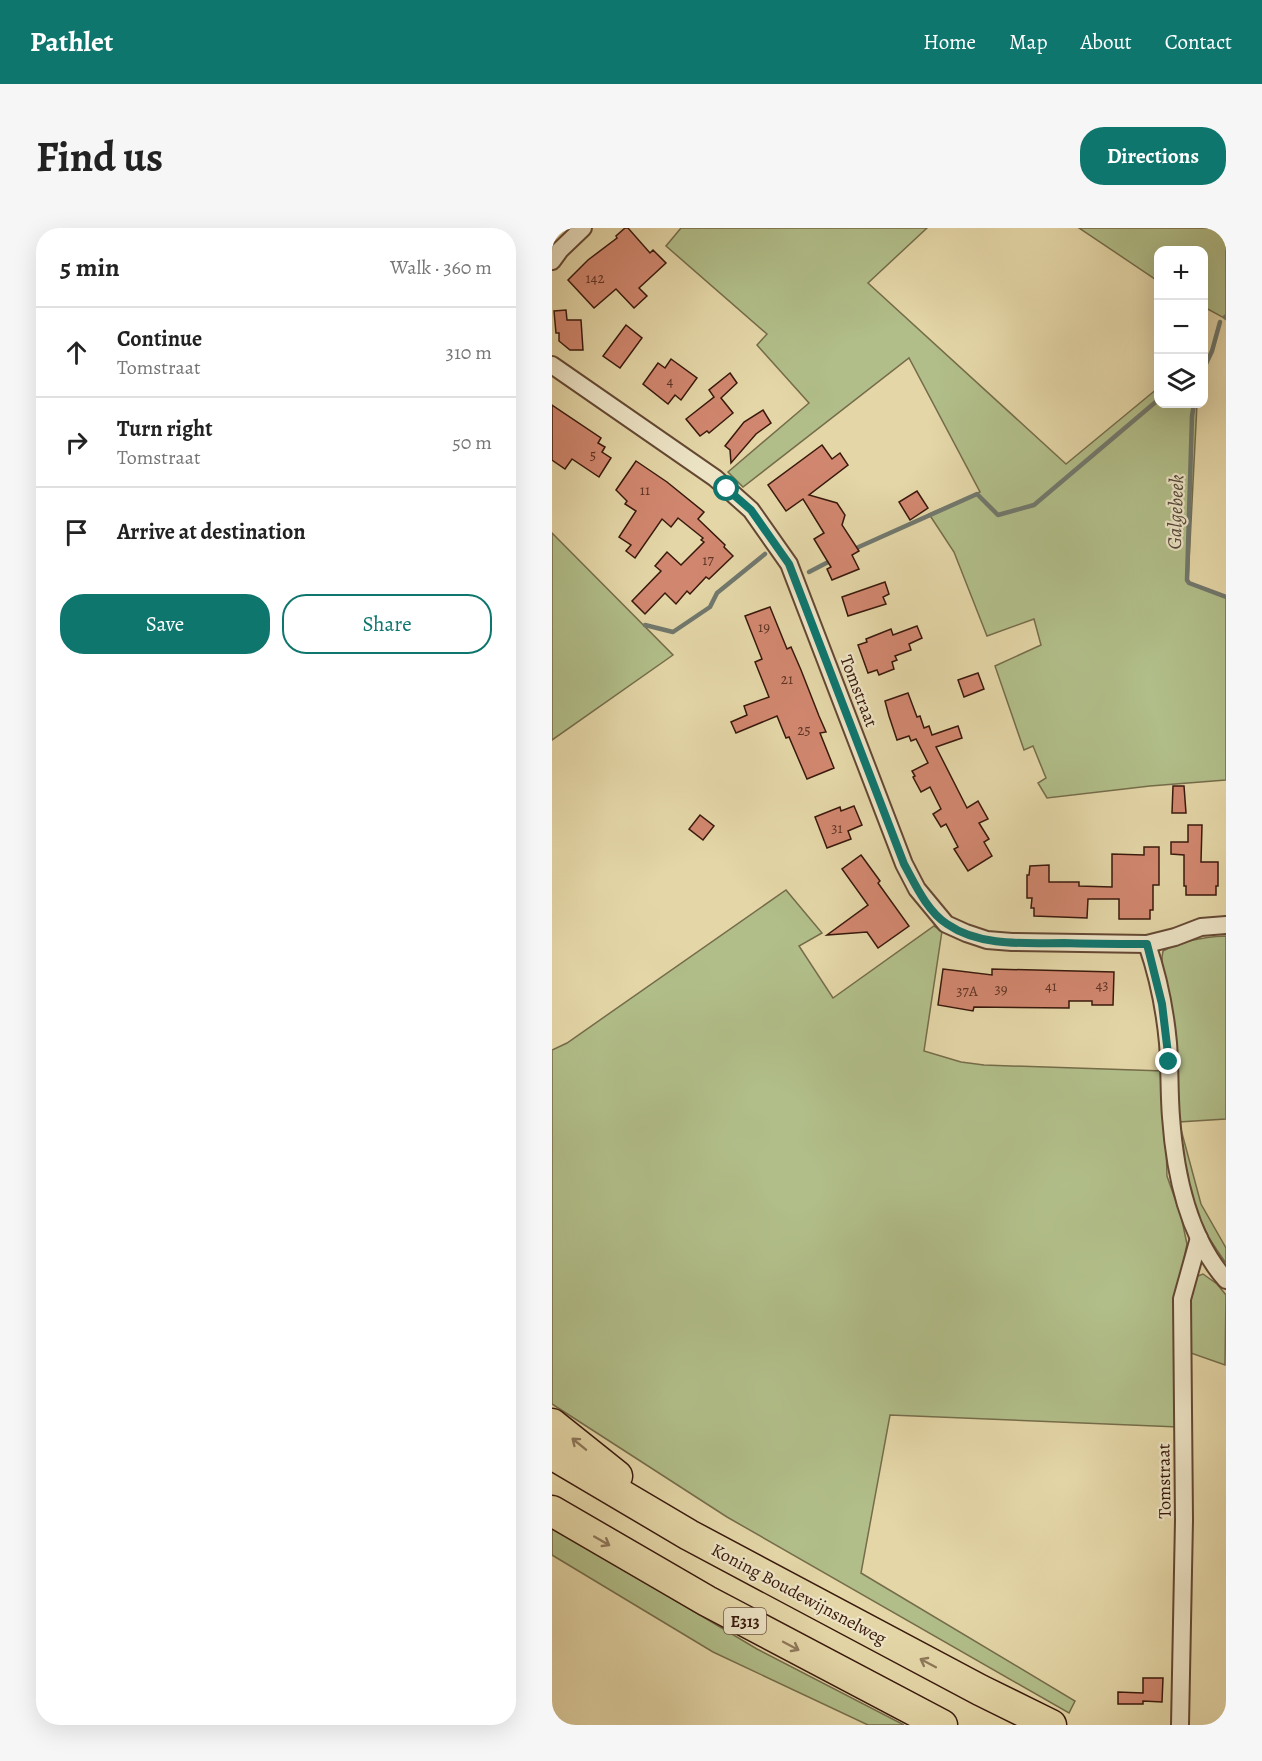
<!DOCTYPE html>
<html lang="en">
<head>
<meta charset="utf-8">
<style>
	:root { --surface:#fff; --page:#f6f6f6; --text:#222; --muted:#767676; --line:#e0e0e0; --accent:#0f766e }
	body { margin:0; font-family:Alegreya,serif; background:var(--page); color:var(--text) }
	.controls { position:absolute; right:18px; top:18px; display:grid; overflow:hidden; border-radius:12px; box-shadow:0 6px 24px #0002 }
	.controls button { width:54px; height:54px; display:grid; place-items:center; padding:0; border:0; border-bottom:2px solid var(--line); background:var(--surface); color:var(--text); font:30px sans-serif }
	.stop { position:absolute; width:18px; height:18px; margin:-14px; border:4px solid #0f766e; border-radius:50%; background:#fff }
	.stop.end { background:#0f766e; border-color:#fff; box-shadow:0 2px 6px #0008 }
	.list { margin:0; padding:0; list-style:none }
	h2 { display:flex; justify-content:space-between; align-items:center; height:78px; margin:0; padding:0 24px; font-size:26px }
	h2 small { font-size:20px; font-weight:400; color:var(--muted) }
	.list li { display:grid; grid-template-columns:39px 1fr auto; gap:18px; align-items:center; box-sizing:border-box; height:90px; padding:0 24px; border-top:2px solid var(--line) }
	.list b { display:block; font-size:22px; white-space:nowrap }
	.list p { margin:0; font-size:20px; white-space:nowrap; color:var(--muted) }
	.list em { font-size:20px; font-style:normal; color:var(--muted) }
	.actions { display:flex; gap:12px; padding:18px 24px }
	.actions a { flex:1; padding:14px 0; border:2px solid var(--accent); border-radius:24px; text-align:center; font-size:21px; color:var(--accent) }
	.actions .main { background:var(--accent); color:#fff }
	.icon { flex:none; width:33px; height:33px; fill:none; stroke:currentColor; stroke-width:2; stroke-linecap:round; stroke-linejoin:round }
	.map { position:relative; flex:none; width:674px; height:1497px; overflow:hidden; border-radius:24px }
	header { display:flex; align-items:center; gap:36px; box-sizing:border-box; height:84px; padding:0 30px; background:var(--accent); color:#fff }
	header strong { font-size:28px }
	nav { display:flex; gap:33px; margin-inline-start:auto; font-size:21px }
	.intro { display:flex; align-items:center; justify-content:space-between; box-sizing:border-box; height:144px; padding:0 36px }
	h1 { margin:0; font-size:42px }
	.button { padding:15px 27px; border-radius:24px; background:var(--accent); color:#fff; font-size:21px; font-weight:700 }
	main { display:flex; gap:36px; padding:0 36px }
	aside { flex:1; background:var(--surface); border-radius:24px; box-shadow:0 6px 24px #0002 }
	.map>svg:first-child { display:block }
	.green { fill:#b1be89; stroke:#756c4a; stroke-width:1.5 }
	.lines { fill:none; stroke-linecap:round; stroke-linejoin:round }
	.stream { stroke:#71786d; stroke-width:4.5 }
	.building { fill:#d1876f; stroke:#39190c; stroke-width:1.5 }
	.street-casing { stroke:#644833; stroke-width:20 }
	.highway-casing { stroke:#39190c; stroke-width:33 }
	.street { stroke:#ede4c6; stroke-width:16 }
	.highway { stroke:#e4d6a7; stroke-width:30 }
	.oneway { stroke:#8e785a }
	.route { stroke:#0f766e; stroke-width:8 }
	.labels { text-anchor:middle; stroke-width:4.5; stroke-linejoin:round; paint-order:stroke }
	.number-label { font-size:15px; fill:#5f3425 }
	.shield { fill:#ede4c6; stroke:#6f5644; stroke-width:1.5 }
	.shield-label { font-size:16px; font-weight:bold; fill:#39190c }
	.street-label { font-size:18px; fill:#39190c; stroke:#ede4c6 }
	.water-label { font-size:20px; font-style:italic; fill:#55493d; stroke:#ede4c6 }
</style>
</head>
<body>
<header>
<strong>Pathlet</strong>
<nav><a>Home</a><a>Map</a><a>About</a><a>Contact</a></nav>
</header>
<div class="intro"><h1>Find us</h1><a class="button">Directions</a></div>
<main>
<aside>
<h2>5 min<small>Walk · 360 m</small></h2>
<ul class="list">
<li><svg class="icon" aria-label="ahead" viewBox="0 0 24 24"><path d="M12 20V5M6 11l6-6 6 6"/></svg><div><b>Continue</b><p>Tomstraat</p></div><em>310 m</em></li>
<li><svg class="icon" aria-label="right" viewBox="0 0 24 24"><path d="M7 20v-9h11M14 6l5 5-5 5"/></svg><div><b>Turn right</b><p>Tomstraat</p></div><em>50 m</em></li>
<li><svg class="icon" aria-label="arrive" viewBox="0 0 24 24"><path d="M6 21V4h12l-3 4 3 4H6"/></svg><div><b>Arrive at destination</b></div></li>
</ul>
<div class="actions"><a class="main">Save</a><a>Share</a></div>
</aside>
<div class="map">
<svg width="674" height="1497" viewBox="0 0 674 1497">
	<rect width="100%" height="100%" fill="#e4d6a7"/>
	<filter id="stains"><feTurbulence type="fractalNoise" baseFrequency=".00333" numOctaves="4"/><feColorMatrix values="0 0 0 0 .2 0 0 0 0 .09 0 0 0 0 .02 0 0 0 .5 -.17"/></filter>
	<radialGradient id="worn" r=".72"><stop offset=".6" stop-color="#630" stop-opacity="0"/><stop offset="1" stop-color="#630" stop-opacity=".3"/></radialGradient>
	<!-- green -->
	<g class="green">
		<path d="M129 0H375L316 55 514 236 606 160V176H645L636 354 674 369V552L598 558 495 570 486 555 494 550 481 518 472 522 443 438 489 417 482 391 435 408 402 324 377 286 428 264 357 130 191 259 176 244 257 175 205 117 215 106 114 18Z"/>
		<path d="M527 0H674V91L652 79V22H606V53Z"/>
		<path d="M0 305 121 427 0 512Z"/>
		<path d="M234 662 270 705 247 718 281 770 382 698 390 703 372 823 409 834 432 837 612 843 615 948 629 988 635 1016 624 1069 626 1199 338 1187 309 1345 523 1473 517 1485 175 1289 0 1176V822L15 815Z"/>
		<path d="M674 708V891L627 894 649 976 674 1020V1035C657 1012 642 987 634 958 632 948 631 937 630 927 625 878 627 829 619 781 615 762 607 741 611 723 631 712 652 709 674 708Z"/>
		<path d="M651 1046 665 1056 674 1067 673 1137 636 1124 635 1078 643 1049Z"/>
		<path d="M0 1299 205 1421 352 1497H316L161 1424 0 1327Z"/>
	</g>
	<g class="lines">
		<!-- stream -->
		<g class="stream">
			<path d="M673 89 674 90"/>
			<path d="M652 140 660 123 668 94"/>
			<path d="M642 176 640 188 635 352 637 355 674 369"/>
			<path d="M300 322 425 266 446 287 482 277 606 172"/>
			<path d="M257 344 282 331"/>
			<path d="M93 397 121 404 158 379 165 365 213 326"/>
		</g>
	</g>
	<!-- building -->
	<g class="building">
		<path d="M73 0H76L98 25 101 22 114 35 87 60 95 68 82 80 64 61 42 80 16 52 36 32 65 10 64 8Z"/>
		<path d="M14 82 15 92H29L31 122H18L7 113V105H4L2 83Z"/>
		<path d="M74 97 90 110 68 140 51 128Z"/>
		<path d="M119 131 145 150 129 172 123 167 116 176 91 156 106 135 113 140Z"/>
		<path d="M178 145 185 155 169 170 181 185 157 205 155 203 148 208 134 191 162 169 157 162Z"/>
		<path d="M0 177 49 210 46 215 53 219 50 224 59 230 47 249 20 231 13 241 0 232Z"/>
		<path d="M211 182 219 195 204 206 179 235 178 222 173 218 192 194Z"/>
		<path d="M270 217 280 231 288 225 296 237 257 267 285 275 293 287 290 297 307 323 300 327 307 341 280 352 275 341 279 339 262 311 272 305 251 271 234 283 216 257Z"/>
		<path d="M84 233 115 254 152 284 146 291 173 317 172 319 181 328 157 351 154 349 138 366 135 363 124 376 113 365 93 386 80 373 109 343 103 338 115 324 129 337 152 314 149 312 151 310 126 290 119 299 110 291 83 330 74 323 79 317 67 309 84 283 73 276 75 273 64 262Z"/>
		<path d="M365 263 376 280 358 292 347 274Z"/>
		<path d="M333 354 337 366 331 369 334 376 296 388 290 369Z"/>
		<path d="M218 379 235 421 239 419 249 442 267 488 274 504 268 505 282 540 255 551 237 509 234 510 225 488 184 505 179 494 195 487 192 478 217 469 203 434 210 431 193 388Z"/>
		<path d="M365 398 370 410 357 416 359 422 343 428 345 432 340 434 342 441 327 447 325 442 316 445 306 417 315 414 314 411 339 401 341 407Z"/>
		<path d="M426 445 432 461 412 469 406 452Z"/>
		<path d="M356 465 365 489 368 488 372 500 377 498 380 507 406 498 410 510 384 519 415 580 426 573 436 591 427 595 437 611 432 614 440 628 416 643 402 621 406 619 394 596 389 599 381 586 389 581 378 559 369 564 361 549 363 548 360 543 376 535 364 511 359 513 357 508 345 512 337 488 333 473Z"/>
		<path d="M621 558H632L634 585H620Z"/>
		<path d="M302 578 310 597 296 603 299 611 275 620 263 589 288 579 289 583Z"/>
		<path d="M148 587 162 598 151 612 137 601Z"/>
		<path d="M636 597H650L649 634H666V658H664V667H634V658H632V627L619 626V614H636Z"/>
		<path d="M592 619H607V657H601V682H598V691H567V671H536L535 690 482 688V680H479L480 670H475V647H477L478 638 497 637V654H527V658L560 659V626L592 627Z"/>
		<path d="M309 627 328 653 326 655 357 698 326 720 315 704 275 707 316 677 290 641Z"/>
		<path d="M391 741 440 747V741L562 744 561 777H540V773H517V780L422 779 421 783 386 777Z"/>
		<path d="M591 1450H611L610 1474 591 1473V1476H566V1464L591 1465Z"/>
	</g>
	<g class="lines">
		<defs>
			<g id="street">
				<path d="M0 33 8 22 31 0"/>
				<path d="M0 137 163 250 199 282 237 336 352 636 365 661 394 696 414 705 435 712 460 714 595 716 623 709 649 699 674 697"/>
				<path d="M595 716C606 748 613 782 616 815 618 840 617 865 619 889 623 946 636 1009 674 1052"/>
				<path d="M628 1497 632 1292 630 1071 647 1010"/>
			</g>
			<g id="highway">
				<path d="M0 1196 65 1248"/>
				<path d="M0 1226 137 1307 428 1462 499 1497"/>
				<path d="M0 1283 155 1373 390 1497"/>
			</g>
		</defs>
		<!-- street casing -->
		<use href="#street" class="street-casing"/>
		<!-- highway casing -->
		<use href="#highway" class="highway-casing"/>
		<!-- street -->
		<use href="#street" class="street"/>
		<!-- highway -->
		<use href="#highway" class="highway"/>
	</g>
	<!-- one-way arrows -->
	<defs><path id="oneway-shaft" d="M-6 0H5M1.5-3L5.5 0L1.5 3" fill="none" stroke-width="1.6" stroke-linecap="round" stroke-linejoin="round" transform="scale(1.5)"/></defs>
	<g class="oneway">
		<use href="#oneway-shaft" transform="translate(27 1216) rotate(-141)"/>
		<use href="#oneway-shaft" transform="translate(50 1313) rotate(30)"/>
		<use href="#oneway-shaft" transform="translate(239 1418) rotate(28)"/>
		<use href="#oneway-shaft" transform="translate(376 1435) rotate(-152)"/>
	</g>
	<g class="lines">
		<!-- route -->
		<path class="route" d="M175 261 199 282 237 336 352 636C363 656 375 683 395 696 428 719 474 715 512 715 540 716 567 716 595 716L610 776 617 834"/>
	</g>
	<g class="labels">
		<!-- number labels -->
		<g class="number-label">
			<text x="43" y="55">142</text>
			<text x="118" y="158">4</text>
			<text x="41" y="232">5</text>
			<text x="93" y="267">11</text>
			<text x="156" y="337">17</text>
			<text x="212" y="404">19</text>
			<text x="235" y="456">21</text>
			<text x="252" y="507">25</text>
			<text x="285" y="605">31</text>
			<text x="550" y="762">43</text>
			<text x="499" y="763">41</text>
			<text x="449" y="766">39</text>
			<text x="415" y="768">37A</text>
		</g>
		<!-- shield labels -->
		<rect class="shield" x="172" y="1380" width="42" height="26" rx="4.5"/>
		<g class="shield-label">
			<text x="193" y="1399">E313</text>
		</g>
		<!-- street labels -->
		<g class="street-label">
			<text transform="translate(307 463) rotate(69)" y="6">Tomstraat</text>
			<text transform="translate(612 1253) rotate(-91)" y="6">Tomstraat</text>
			<text transform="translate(247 1366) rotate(28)" y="6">Koning Boudewijnsnelweg</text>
		</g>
		<!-- water labels -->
		<g class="water-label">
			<text transform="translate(623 284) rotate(-88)" y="7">Galgebeek</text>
		</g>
	</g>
	<rect width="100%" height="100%" filter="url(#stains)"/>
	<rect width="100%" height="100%" fill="url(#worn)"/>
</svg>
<div class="controls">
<button>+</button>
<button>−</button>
<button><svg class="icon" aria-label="layers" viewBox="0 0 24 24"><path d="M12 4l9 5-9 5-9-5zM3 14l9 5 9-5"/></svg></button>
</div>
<div class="stop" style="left:175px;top:261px"></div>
<div class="stop end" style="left:617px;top:834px"></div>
</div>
</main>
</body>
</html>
